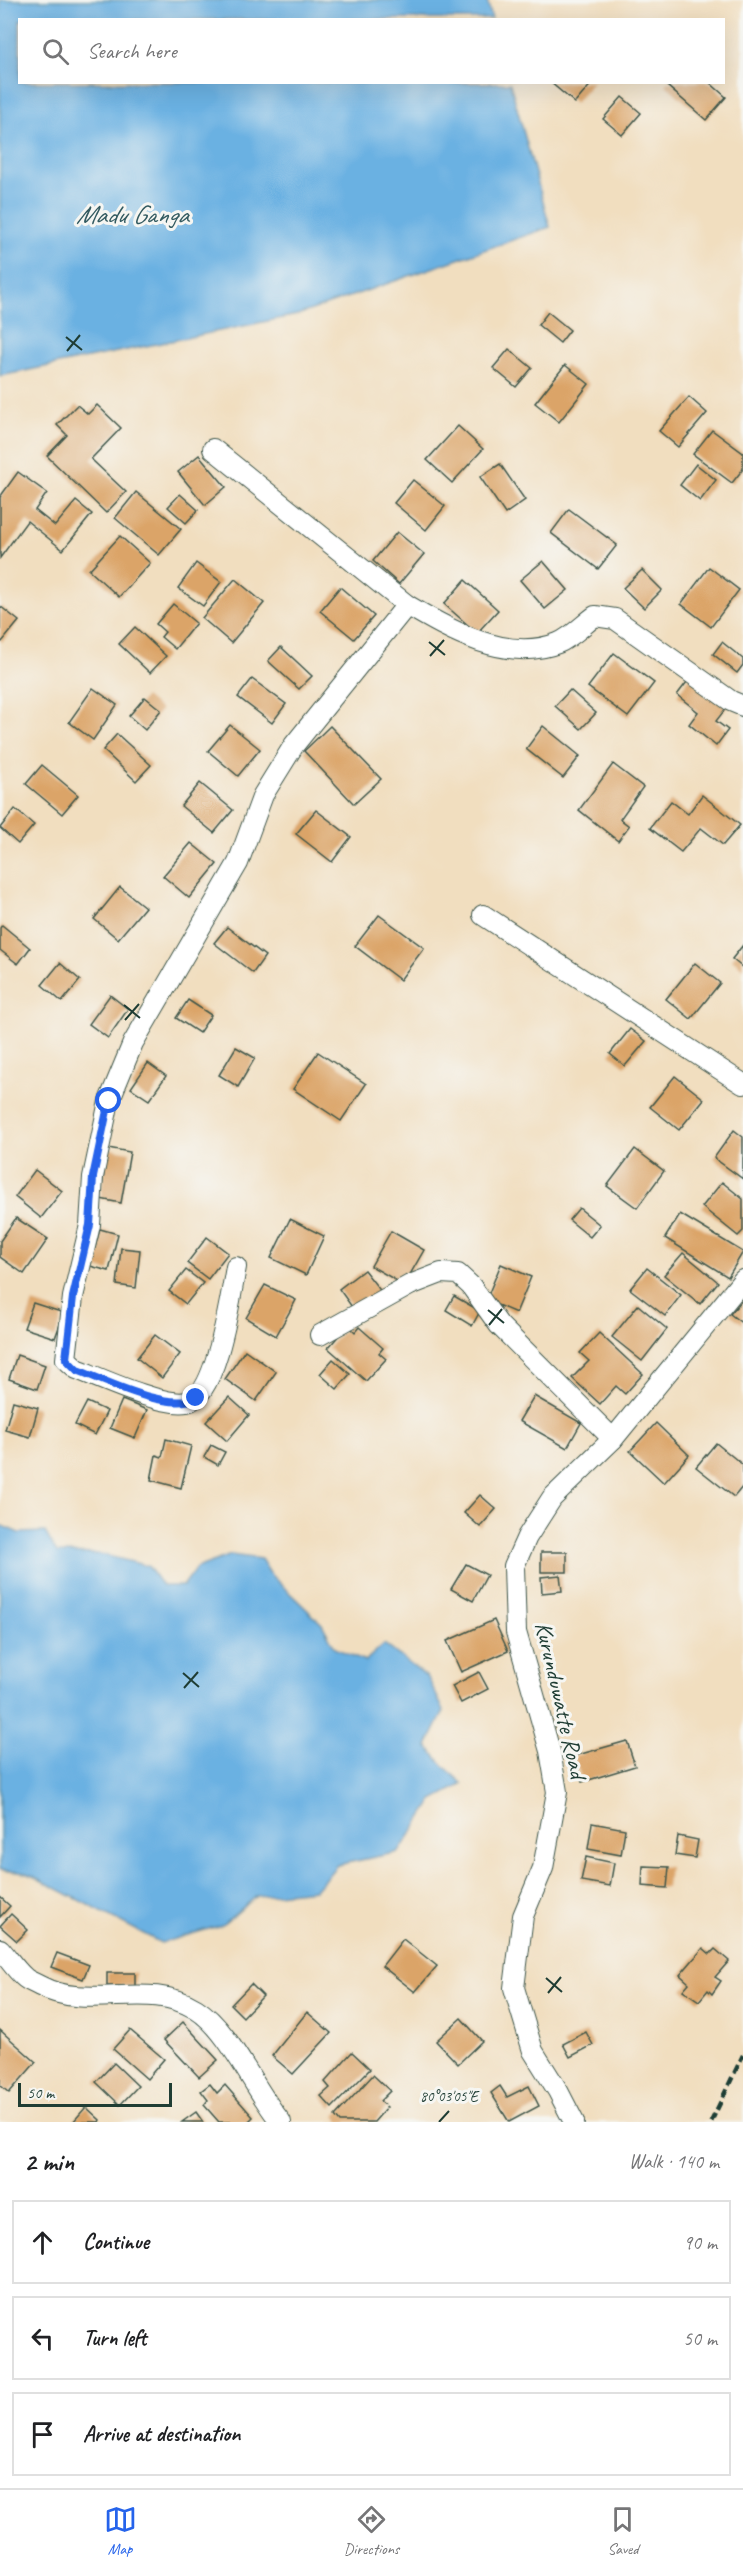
<!DOCTYPE html>
<html lang="en">
<head>
<meta charset="utf-8">
<style>
	:root { --surface:#fff; --page:#f2f2f2; --text:#202124; --muted:#757577; --line:#e0e0e0; --accent:#2563eb }
	body { margin:0; font-family:Caveat,sans-serif; background:var(--page); color:var(--text) }
	.scale { position:absolute; left:18px; bottom:15px; width:154px; box-sizing:border-box; padding-left:6px; border:3px solid #1f3d34; border-top:0; font-size:16px; line-height:21px; white-space:nowrap; color:#1f3d34; -webkit-text-stroke:4px #f6f6f2; paint-order:stroke }
	.stop { position:absolute; width:18px; height:18px; margin:-14px; border:4px solid #2563eb; border-radius:50%; background:#fff }
	.stop.end { background:#2563eb; border-color:#fff; box-shadow:0 2px 6px #0008 }
	.list { margin:0; padding:0; list-style:none }
	h2 { display:flex; justify-content:space-between; align-items:center; height:78px; margin:0; padding:0 24px; font-size:26px }
	h2 small { font-size:20px; font-weight:400; color:var(--muted) }
	.list li { display:grid; grid-template-columns:39px 1fr auto; gap:18px; align-items:center; box-sizing:border-box; height:84px; margin:0 12px 12px; padding:0 12px; border:2px solid var(--line); border-radius:0px }
	.list b { display:block; font-size:22px; white-space:nowrap }
	.list em { font-size:20px; font-style:normal; color:var(--muted) }
	.icon { flex:none; width:33px; height:33px; fill:none; stroke:currentColor; stroke-width:2; stroke-linecap:round; stroke-linejoin:round }
	.map { position:relative; flex:none; width:743px; height:2122px; overflow:hidden }
	.search { position:absolute; background:var(--surface); box-shadow:0 6px 24px #0002; left:18px; right:18px; top:18px; height:66px; display:flex; align-items:center; gap:15px; box-sizing:border-box; padding:0 21px; border-radius:0px; color:var(--muted); font-size:22px }
	.sheet { height:366px; background:var(--surface) }
	nav { display:flex; justify-content:space-around; align-items:center; box-sizing:border-box; height:84px; border-top:2px solid var(--line); background:var(--surface); font-size:16px; color:var(--muted) }
	nav a { display:grid; justify-items:center; gap:3px }
	nav .on { color:var(--accent) }
	.map>svg:first-child { display:block }
	.water { fill:#6bb1e2; stroke:#45778b; stroke-width:1.5 }
	.building { fill:#dba468 }
	.lines { fill:none; stroke-linecap:round; stroke-linejoin:round }
	.minor-casing { stroke:#3e5549; stroke-width:22 }
	.minor { stroke:#fff; stroke-width:20 }
	.rail { stroke:#1f3d34; stroke-width:4.5; stroke-dasharray:9 4.5; stroke-linecap:butt }
	.route { stroke:#2563eb; stroke-width:8 }
	.ticks { fill:none; stroke:#1f3d34; stroke-width:2 }
	.labels { text-anchor:middle; stroke-width:6; stroke-linejoin:round; paint-order:stroke }
	.street-label { font-size:24px; fill:#1f3d34; stroke:#f6f6f2 }
	.water-label { font-size:26px; font-style:italic; fill:#325a60; stroke:#f6f6f2 }
	.ticks-label { font-size:15px; text-anchor:middle; fill:#1f3d34; stroke:#f6f6f2; stroke-width:6; stroke-linejoin:round; paint-order:stroke }
</style>
</head>
<body>
<div class="map">
<svg width="743" height="2122" viewBox="0 0 743 2122">
	<rect width="100%" height="100%" fill="#f6f6f2"/>
	<filter id="ink" filterUnits="userSpaceOnUse"><feTurbulence type="fractalNoise" baseFrequency=".0167" numOctaves="2"/><feDisplacementMap in="SourceGraphic" scale="12" xChannelSelector="R" yChannelSelector="G"/><feConvolveMatrix kernelMatrix="1 2 1 2 8 2 1 2 1" color-interpolation-filters="sRGB"/></filter>
	<filter id="wash" filterUnits="userSpaceOnUse"><feTurbulence type="fractalNoise" baseFrequency=".008" numOctaves="4" result="noise"/><feDisplacementMap in="SourceGraphic" scale="24" xChannelSelector="R" yChannelSelector="G"/><feGaussianBlur stdDeviation="1.35" result="paint"/><feColorMatrix in="noise" values="0 0 0 0 0 0 0 0 0 0 0 0 0 0 0 0 0 1.4 0 .05"/><feComposite in="paint" operator="in"/></filter>
	<g filter="url(#wash)">
		<rect width="100%" height="100%" fill="#f1debf"/>
		<!-- water -->
		<g class="water">
			<path d="M0 0H487L492 19 20 20V82L510 83 550 227 297 315 0 376Z"/>
			<path d="M0 1525 19 1533 45 1532 57 1553 100 1554 148 1566 162 1586H183L196 1568 231 1555 261 1559 271 1575 322 1624 335 1648 365 1661 384 1644 428 1678 444 1711 427 1746 443 1765 463 1784 433 1800 399 1852 337 1865 315 1890 257 1896 222 1925 161 1943 27 1873 0 1870Z"/>
		</g>
		<g id="blocks">
			<!-- building -->
			<g class="building">
				<path d="M550 82H593L575 103Z"/>
				<path d="M668 82H709L726 97 706 120 666 85Z"/>
				<path d="M622 97 641 113 622 135 603 119Z"/>
				<path d="M548 312 570 330 560 343 538 325Z"/>
				<path d="M509 349 532 368 516 387 493 368Z"/>
				<path d="M565 365 589 384 559 422 535 403Z"/>
				<path d="M689 397 707 413 678 447 659 431Z"/>
				<path d="M77 405 88 414 97 405 121 428 91 459 126 492 106 513 47 456 67 435 57 425Z"/>
				<path d="M458 426 483 449 452 483 427 460Z"/>
				<path d="M712 430 743 453V469L732 483 693 454Z"/>
				<path d="M199 455 226 487 205 505 178 472Z"/>
				<path d="M500 464 525 500 505 514 480 477Z"/>
				<path d="M696 464 716 480 700 501 680 485Z"/>
				<path d="M18 472 47 493 35 510 55 526 76 501 92 514 63 550 27 521 0 558V497Z"/>
				<path d="M413 480 445 506 426 530 394 503Z"/>
				<path d="M136 492 181 529 159 555 115 518Z"/>
				<path d="M180 494 198 510 186 523 168 507Z"/>
				<path d="M569 509 617 545 598 569 551 533Z"/>
				<path d="M397 532 424 554 399 584 373 561Z"/>
				<path d="M120 536 150 563 119 597 89 570Z"/>
				<path d="M543 561 568 590 545 609 520 580Z"/>
				<path d="M196 563 221 582 203 606 178 588Z"/>
				<path d="M709 567 739 590 711 627 681 604Z"/>
				<path d="M642 570 662 590 644 608 623 588Z"/>
				<path d="M235 579 264 603 231 643 202 618Z"/>
				<path d="M465 580 498 610 477 633 444 604Z"/>
				<path d="M340 587 374 616 354 639 320 611Z"/>
				<path d="M173 604 196 623 175 649 161 637 165 632 156 624Z"/>
				<path d="M0 606 19 621 2 642 0 640Z"/>
				<path d="M135 627 166 656 150 673 119 644Z"/>
				<path d="M722 642 743 659V665L737 673 713 654Z"/>
				<path d="M281 647 312 676 299 689 268 661Z"/>
				<path d="M614 653 654 683 628 717 588 687Z"/>
				<path d="M690 678 727 707 716 721 728 730 716 746 689 724 698 712 677 695Z"/>
				<path d="M252 679 286 704 272 723 238 697Z"/>
				<path d="M93 688 117 705 93 740 69 722Z"/>
				<path d="M570 690 596 713 581 729 555 706Z"/>
				<path d="M145 697 161 710 145 730 129 716Z"/>
				<path d="M230 725 260 749 238 776 208 751Z"/>
				<path d="M330 726 381 779 354 804 304 751Z"/>
				<path d="M543 726 580 756 563 778 526 749Z"/>
				<path d="M117 734 151 765 136 781 103 750Z"/>
				<path d="M613 764 643 787 620 819 629 826 618 841 579 810Z"/>
				<path d="M42 765 78 795 62 814 26 784Z"/>
				<path d="M200 783 233 810 214 833 181 806Z"/>
				<path d="M702 795 740 825 723 845 701 828 681 852 650 828 671 801 688 814Z"/>
				<path d="M15 809 34 825 18 844 0 828Z"/>
				<path d="M316 810 351 837 332 862 296 834Z"/>
				<path d="M191 843 217 864 189 898 163 876Z"/>
				<path d="M120 887 145 907 118 939 94 919Z"/>
				<path d="M379 915 424 948 400 980 355 946Z"/>
				<path d="M2 925 30 948 18 964 0 950V928Z"/>
				<path d="M227 927 265 956 253 973 214 943Z"/>
				<path d="M743 945V968L732 959Z"/>
				<path d="M60 963 80 980 62 1002 42 985Z"/>
				<path d="M695 963 720 983 691 1019 666 999Z"/>
				<path d="M110 995 128 1009 108 1038 89 1024Z"/>
				<path d="M188 1000 211 1015 199 1033 176 1018Z"/>
				<path d="M630 1029 646 1041 625 1066 610 1054Z"/>
				<path d="M236 1047 255 1058 238 1087 219 1075Z"/>
				<path d="M318 1052 366 1084 341 1121 293 1089Z"/>
				<path d="M148 1063 166 1076 149 1100 131 1088Z"/>
				<path d="M675 1076 704 1099 679 1130 650 1107Z"/>
				<path d="M734 1130 743 1137V1179L714 1158Z"/>
				<path d="M108 1148 130 1152 121 1203 100 1199Z"/>
				<path d="M635 1149 664 1171 637 1208 607 1186Z"/>
				<path d="M35 1170 62 1191 41 1218 15 1197Z"/>
				<path d="M722 1182 743 1199V1231L738 1236 702 1207Z"/>
				<path d="M579 1208 600 1225 590 1237 569 1220Z"/>
				<path d="M680 1214 743 1252 728 1277 665 1238Z"/>
				<path d="M16 1218 48 1239 24 1274 0 1257V1241Z"/>
				<path d="M290 1219 324 1236 306 1275 271 1258Z"/>
				<path d="M100 1229 118 1234 109 1271 90 1266Z"/>
				<path d="M391 1231 424 1250 404 1285 371 1266Z"/>
				<path d="M207 1237 228 1253 208 1279 187 1263Z"/>
				<path d="M121 1248 140 1250 136 1288 117 1285Z"/>
				<path d="M683 1253 718 1282 700 1304 664 1275Z"/>
				<path d="M501 1264 531 1277 516 1313 486 1300Z"/>
				<path d="M647 1268 681 1295 665 1316 630 1289Z"/>
				<path d="M186 1270 203 1283 186 1304 169 1291Z"/>
				<path d="M364 1270 383 1294 357 1314 339 1289Z"/>
				<path d="M265 1285 296 1300 276 1336 246 1318Z"/>
				<path d="M454 1296 480 1311 472 1326 446 1310Z"/>
				<path d="M743 1299V1324L730 1314Z"/>
				<path d="M33 1303 64 1313 55 1338 24 1328Z"/>
				<path d="M638 1305 667 1329 642 1361 612 1337Z"/>
				<path d="M348 1325 355 1332 359 1327 383 1348 379 1353 386 1359 366 1381 328 1348Z"/>
				<path d="M599 1333 643 1374 625 1394 616 1386 600 1404 572 1378 589 1361 580 1353Z"/>
				<path d="M155 1335 180 1354 162 1378 137 1358Z"/>
				<path d="M245 1350 276 1372 256 1401 225 1379Z"/>
				<path d="M17 1355 45 1365 37 1389 9 1379Z"/>
				<path d="M333 1359 350 1374 337 1389 320 1374Z"/>
				<path d="M534 1396 581 1423 567 1448 519 1421Z"/>
				<path d="M229 1397 249 1415 227 1441 206 1422Z"/>
				<path d="M122 1400 147 1410 135 1438 110 1428Z"/>
				<path d="M13 1401 38 1408 30 1437 5 1430Z"/>
				<path d="M87 1402 107 1411 95 1435 75 1425Z"/>
				<path d="M656 1423 689 1455 664 1483 630 1451Z"/>
				<path d="M166 1439 191 1446 181 1488 151 1480 156 1455 162 1457Z"/>
				<path d="M716 1443 743 1465V1486L734 1497 696 1467Z"/>
				<path d="M211 1445 225 1452 218 1465 204 1457Z"/>
				<path d="M480 1495 496 1509 480 1527 464 1513Z"/>
				<rect x="541" y="1552" width="26" height="20"/>
				<path d="M466 1564 487 1575 473 1601 451 1589Z"/>
				<path d="M560 1575 562 1591 542 1593 541 1577Z"/>
				<path d="M494 1620 508 1651 461 1672 447 1641Z"/>
				<path d="M479 1672 488 1689 461 1703 452 1686Z"/>
				<path d="M627 1741 635 1766 582 1782 574 1756Z"/>
				<path d="M592 1823 625 1829 621 1855 588 1849Z"/>
				<path d="M678 1836 698 1840 695 1858 675 1855Z"/>
				<path d="M586 1857 614 1863 610 1886 581 1881Z"/>
				<path d="M643 1866 669 1867 667 1888 642 1886Z"/>
				<path d="M0 1897 10 1906 0 1917Z"/>
				<path d="M11 1914 28 1930 17 1941 0 1926Z"/>
				<path d="M403 1939 437 1966 415 1992 382 1966Z"/>
				<path d="M703 1948 710 1954 715 1949 729 1961 715 1977 721 1981 712 1994 708 1990 699 2001 683 1990 689 1983 680 1975Z"/>
				<path d="M57 1953 89 1965 83 1979 51 1967Z"/>
				<rect x="107" y="1973" width="28" height="13"/>
				<path d="M251 1984 263 1996 243 2017 231 2005Z"/>
				<path d="M307 2012 331 2033 293 2074 272 2056Z"/>
				<path d="M461 2018 482 2041 458 2064 436 2041Z"/>
				<path d="M183 2022 218 2060 199 2077 164 2040Z"/>
				<path d="M0 2030 36 2062 9 2093 0 2085Z"/>
				<path d="M130 2030 164 2059 147 2079 113 2049Z"/>
				<path d="M586 2032 593 2045 570 2057 563 2044Z"/>
				<path d="M352 2052 370 2069 332 2108 321 2096 330 2088 325 2082Z"/>
				<path d="M114 2063 138 2086 120 2105 96 2082Z"/>
				<path d="M373 2075 390 2091 380 2101 387 2107 374 2122H340L335 2116Z"/>
				<path d="M210 2084 217 2093 225 2085 253 2117 248 2122H219L204 2105 208 2100 201 2091Z"/>
				<path d="M500 2086 507 2097 529 2086 539 2106 509 2122 491 2093Z"/>
				<path d="M86 2107 100 2120 99 2122H73Z"/>
				<path d="M196 2112 203 2122H182Z"/>
			</g>
		</g>
	</g>
	<g filter="url(#ink)">
		<use href="#blocks" fill-opacity="0" stroke="#3e5549" stroke-width="1.5"/>
		<g class="lines">
			<defs>
				<g id="minor">
					<path d="M213 449 407 605C451 631 507 663 558 643 571 638 584 624 595 616L615 619 731 701 743 706"/>
					<path d="M483 915 743 1084"/>
					<path d="M236 1267C231 1294 217 1396 187 1402 163 1407 102 1379 77 1369L66 1359 73 1297 90 1225 93 1177 109 1101 133 1043 238 863 263 795 294 745 407 605"/>
					<path d="M320 1335 410 1285 441 1273 458 1274 471 1286 499 1325 613 1439"/>
					<path d="M0 1949C8 1958 15 1969 24 1977 28 1981 35 1983 40 1986 89 2012 148 1979 196 2009 230 2030 254 2090 281 2122"/>
					<path d="M574 2122 558 2091 533 2051 514 1988 523 1916 543 1868 557 1792 550 1751 516 1632 514 1566 527 1537 552 1498 613 1439 743 1280"/>
				</g>
			</defs>
			<!-- minor casing -->
			<use href="#minor" class="minor-casing"/>
			<!-- minor -->
			<use href="#minor" class="minor"/>
			<!-- rail -->
			<path class="rail" d="M711 2122 743 2055"/>
		</g>
	</g>
	<g class="lines" filter="url(#ink)">
		<!-- route -->
		<path class="route" d="M109 1101 93 1177 90 1225 73 1297 66 1359 77 1370C107 1381 167 1412 196 1398"/>
	</g>
	<!-- ticks -->
	<path class="ticks" d="M66 337 82 350M67 351 80 335M429 642 445 655M430 656 444 640M124 1005 140 1018M125 1020 139 1004M488 1310 504 1323M489 1325 502 1309M183 1673 199 1687M184 1688 198 1672M546 1978 562 1992M548 1993 561 1977M439 2122 449 2111"/>
	<g class="labels">
		<!-- street labels -->
		<g class="street-label">
			<text transform="translate(561 1700) rotate(77)" y="8">Kurunduwatte Road</text>
		</g>
		<!-- water labels -->
		<g class="water-label">
			<text x="132" y="223">Madu Ganga</text>
		</g>
	</g>
	<g class="ticks-label">
		<text x="449" y="2101">80°03'05"E</text>
	</g>
</svg>
<div class="scale">50 m</div>
<div class="stop" style="left:109px;top:1101px"></div>
<div class="stop end" style="left:196px;top:1398px"></div>
<div class="search"><svg class="icon" aria-label="search" viewBox="0 0 24 24"><circle cx="10" cy="10" r="6"/><path d="M15 15l6 6"/></svg>Search here</div>
</div>
<section class="sheet">
<h2>2 min<small>Walk · 140 m</small></h2>
<ul class="list">
<li><svg class="icon" aria-label="ahead" viewBox="0 0 24 24"><path d="M12 20V5M6 11l6-6 6 6"/></svg><div><b>Continue</b></div><em>90 m</em></li>
<li><svg class="icon" aria-label="left" viewBox="0 0 24 24"><path d="M17 20v-9H6M10 6l-5 5 5 5"/></svg><div><b>Turn left</b></div><em>50 m</em></li>
<li><svg class="icon" aria-label="arrive" viewBox="0 0 24 24"><path d="M6 21V4h12l-3 4 3 4H6"/></svg><div><b>Arrive at destination</b></div></li>
</ul>
</section>
<nav>
<a class="on"><svg class="icon" aria-label="map" viewBox="0 0 24 24"><path d="M3 6l6-2 6 2 6-2v14l-6 2-6-2-6 2zM9 4v14M15 6v14"/></svg>Map</a>
<a><svg class="icon" aria-label="directions" viewBox="0 0 24 24"><path d="M12 3l9 9-9 9-9-9zM9 14v-3h6M13 9l2 2-2 2"/></svg>Directions</a>
<a><svg class="icon" aria-label="saved" viewBox="0 0 24 24"><path d="M7 4h10v16l-5-4-5 4z"/></svg>Saved</a>
</nav>
</body>
</html>
